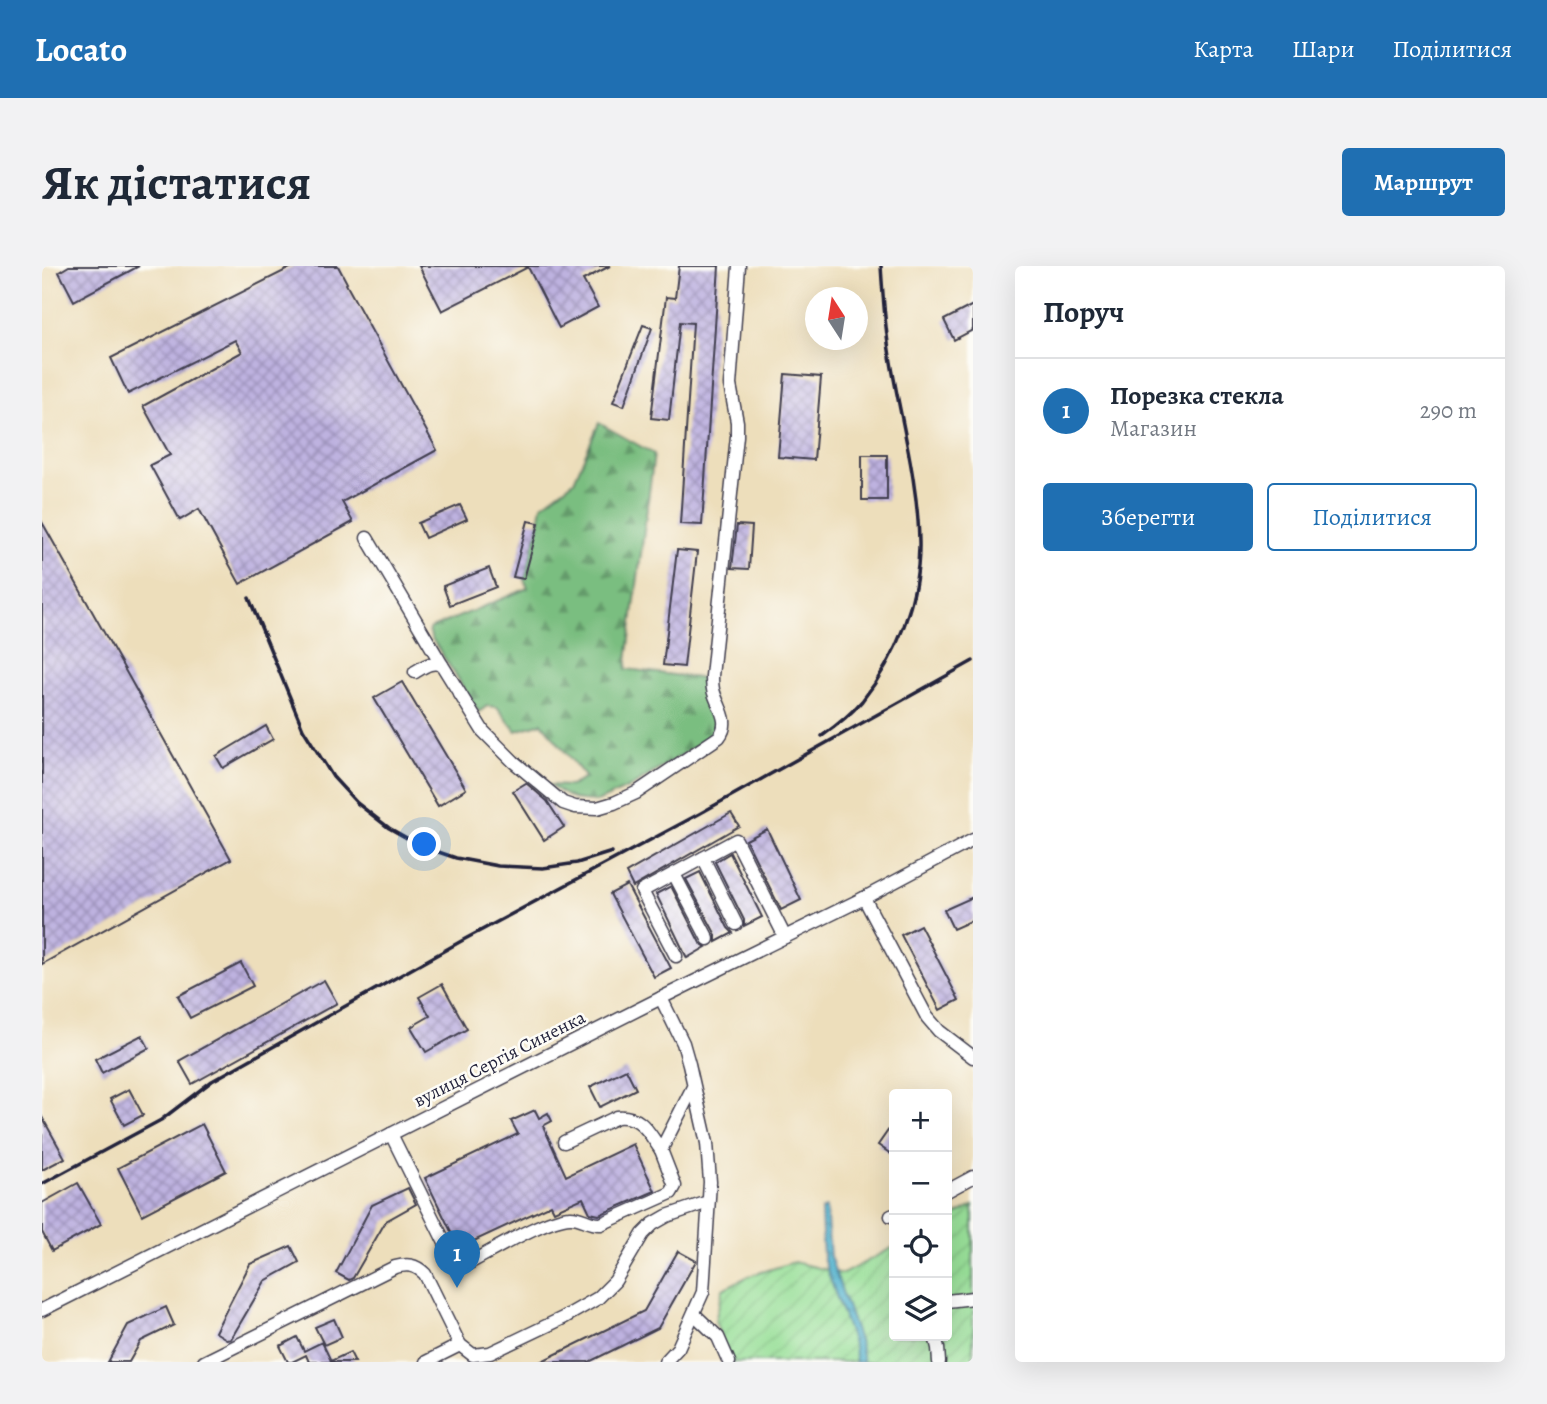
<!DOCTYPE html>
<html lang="uk">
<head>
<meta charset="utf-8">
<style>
	:root { --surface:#fff; --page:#f2f2f3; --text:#1f2937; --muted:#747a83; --line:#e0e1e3; --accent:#1f6fb2 }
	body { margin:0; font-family:Alegreya,serif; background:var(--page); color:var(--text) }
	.controls { position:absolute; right:21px; bottom:21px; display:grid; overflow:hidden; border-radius:7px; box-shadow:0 7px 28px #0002 }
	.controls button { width:63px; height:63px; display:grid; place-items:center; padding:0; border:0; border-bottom:2px solid var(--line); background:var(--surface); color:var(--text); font:35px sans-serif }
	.compass { position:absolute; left:763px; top:21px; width:63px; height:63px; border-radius:50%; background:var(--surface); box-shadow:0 7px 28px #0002; rotate:348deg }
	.you { position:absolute; left:383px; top:579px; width:24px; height:24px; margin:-18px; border:5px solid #fff; border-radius:50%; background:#1a73e8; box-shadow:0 0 0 10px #1a73e833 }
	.badge { display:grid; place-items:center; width:46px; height:46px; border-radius:50%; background:var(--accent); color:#fff; font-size:23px; font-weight:700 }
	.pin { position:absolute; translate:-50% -58px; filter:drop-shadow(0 2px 4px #0008) }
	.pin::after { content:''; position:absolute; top:37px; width:24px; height:21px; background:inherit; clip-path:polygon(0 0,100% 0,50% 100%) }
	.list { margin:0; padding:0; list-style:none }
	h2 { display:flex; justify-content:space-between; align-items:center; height:91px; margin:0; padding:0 28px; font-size:30px }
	h2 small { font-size:23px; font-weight:400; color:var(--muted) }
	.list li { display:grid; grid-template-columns:46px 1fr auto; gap:21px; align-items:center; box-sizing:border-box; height:105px; padding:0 28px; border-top:2px solid var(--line) }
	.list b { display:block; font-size:26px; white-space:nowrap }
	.list p { margin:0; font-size:23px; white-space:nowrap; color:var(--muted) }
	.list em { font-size:23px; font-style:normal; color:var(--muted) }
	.actions { display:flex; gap:14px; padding:21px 28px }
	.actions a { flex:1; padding:16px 0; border:2px solid var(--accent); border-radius:7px; text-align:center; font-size:24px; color:var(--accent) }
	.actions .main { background:var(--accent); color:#fff }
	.icon { flex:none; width:38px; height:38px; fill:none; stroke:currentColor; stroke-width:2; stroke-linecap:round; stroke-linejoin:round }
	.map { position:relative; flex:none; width:931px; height:1096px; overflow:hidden; border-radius:7px }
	header { display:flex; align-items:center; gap:42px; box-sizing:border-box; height:98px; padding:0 35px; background:var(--accent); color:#fff }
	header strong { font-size:33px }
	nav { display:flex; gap:38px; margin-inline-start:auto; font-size:24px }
	.intro { display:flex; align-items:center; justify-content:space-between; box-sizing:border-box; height:168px; padding:0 42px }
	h1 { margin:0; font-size:49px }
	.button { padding:18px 32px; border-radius:7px; background:var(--accent); color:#fff; font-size:24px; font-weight:700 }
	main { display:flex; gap:42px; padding:0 42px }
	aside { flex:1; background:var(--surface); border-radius:7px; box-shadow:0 7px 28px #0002 }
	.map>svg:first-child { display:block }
	.forest { fill:url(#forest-firs); stroke:#4e705e; stroke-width:2 }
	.garden { fill:url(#garden-furrows); stroke:#5d806a; stroke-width:2 }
	.water { fill:url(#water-ripples); stroke:#386a84; stroke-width:2 }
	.building { fill:url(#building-cross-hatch) }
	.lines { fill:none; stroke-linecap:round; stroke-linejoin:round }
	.minor-casing { stroke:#403e4e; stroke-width:15 }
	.minor { stroke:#fff; stroke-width:12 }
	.rail { stroke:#22223b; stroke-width:3.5 }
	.labels { text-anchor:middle; stroke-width:5; stroke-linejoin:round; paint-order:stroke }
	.street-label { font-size:19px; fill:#22223b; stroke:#fdfcf7 }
</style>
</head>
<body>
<header>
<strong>Locato</strong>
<nav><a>Карта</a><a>Шари</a><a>Поділитися</a></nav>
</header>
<div class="intro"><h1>Як дістатися</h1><a class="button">Маршрут</a></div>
<main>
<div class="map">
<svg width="931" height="1096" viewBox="0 0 931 1096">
	<defs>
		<pattern id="forest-firs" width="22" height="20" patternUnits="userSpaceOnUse" patternTransform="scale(1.75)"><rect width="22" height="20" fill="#7abe80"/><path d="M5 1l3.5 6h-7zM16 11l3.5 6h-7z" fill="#649a6a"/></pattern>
		<pattern id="garden-furrows" width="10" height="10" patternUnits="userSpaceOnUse" patternTransform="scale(1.75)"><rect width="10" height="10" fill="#98df98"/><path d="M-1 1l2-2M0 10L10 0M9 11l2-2" fill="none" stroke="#83bf84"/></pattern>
		<pattern id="water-ripples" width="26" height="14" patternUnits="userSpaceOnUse" patternTransform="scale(1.75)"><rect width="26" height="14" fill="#4eb1cd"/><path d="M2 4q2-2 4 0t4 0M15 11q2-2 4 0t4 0" fill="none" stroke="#4090a8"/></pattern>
		<pattern id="building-cross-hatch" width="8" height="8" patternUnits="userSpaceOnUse" patternTransform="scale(1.75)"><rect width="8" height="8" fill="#beb2e0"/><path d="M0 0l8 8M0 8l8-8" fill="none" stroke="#9a90b7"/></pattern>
	</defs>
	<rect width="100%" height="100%" fill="#fdfcf7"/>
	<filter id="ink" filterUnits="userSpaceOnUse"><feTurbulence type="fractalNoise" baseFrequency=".0143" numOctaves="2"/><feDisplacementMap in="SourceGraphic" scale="14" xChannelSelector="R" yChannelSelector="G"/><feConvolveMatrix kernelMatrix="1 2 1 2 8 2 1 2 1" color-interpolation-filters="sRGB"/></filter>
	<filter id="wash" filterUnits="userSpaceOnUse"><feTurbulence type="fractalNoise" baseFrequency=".00686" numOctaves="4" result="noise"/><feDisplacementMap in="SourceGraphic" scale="28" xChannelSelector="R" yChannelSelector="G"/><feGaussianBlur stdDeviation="1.57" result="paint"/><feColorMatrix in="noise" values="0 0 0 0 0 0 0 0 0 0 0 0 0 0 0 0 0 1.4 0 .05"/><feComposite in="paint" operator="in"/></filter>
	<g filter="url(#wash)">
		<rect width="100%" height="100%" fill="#eddebb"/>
		<!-- forest -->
		<path class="forest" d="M557 157 612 188 584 403 663 413 678 455 673 468 590 520 555 536 531 533 506 519 528 520 544 512 500 457 474 465 455 441 445 440 437 446 389 371 387 363 486 322 482 313 497 258 500 239 532 215Z"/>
		<!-- garden -->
		<path class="garden" d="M931 940V1096H689L673 1055 681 1023 707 1010 752 996 801 1008 852 981V1070H905V954Z"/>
		<!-- water -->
		<path class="water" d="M784 942 788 990 818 1078 821 1096H814L812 1081 781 992 779 944Z"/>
		<g id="blocks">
			<!-- building -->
			<g class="building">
				<path d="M27 0H97L32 35 17 6Z"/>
				<path d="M252 0H296L305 17 304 18 395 184 300 236 311 256 198 318 157 243 138 254 108 199 128 189 101 140 200 86 193 74 86 128 69 92Z"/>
				<path d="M377 0H568L541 14 556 41 517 62 486 1 400 45Z"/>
				<path d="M637 0H677L660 259 638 258 651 57 638 56 627 154 609 152 624 31 633 32Z"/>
				<path d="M931 39V64L912 74 902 54Z"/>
				<path d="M601 59 610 62 582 140 571 136Z"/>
				<path d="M743 108 779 111 772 194 736 191Z"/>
				<rect x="820" y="189" width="25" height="45"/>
				<path d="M418 239 425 253 383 272 376 257Z"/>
				<path d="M486 255 497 257 482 313 471 311Z"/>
				<path d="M0 256 189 593 0 698Z"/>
				<path d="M695 259 710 260 707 303 690 302Z"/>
				<path d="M635 284 655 286 642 401 621 399Z"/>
				<path d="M447 302 454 321 408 339 401 320Z"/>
				<path d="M360 416 424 523 396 540 332 432Z"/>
				<path d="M224 460 231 473 181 502 174 490Z"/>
				<path d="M484 517 505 535 522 561 502 574 471 525Z"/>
				<path d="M689 547 697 560 591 621 584 607Z"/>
				<path d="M725 563 759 634 739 644 704 574Z"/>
				<path d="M688 587 720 651 702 660V654L673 596Z"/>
				<path d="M658 606 686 662 691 667 674 676V669L644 613Z"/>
				<path d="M585 619 629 702 612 711 568 628Z"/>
				<path d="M629 620 658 677 664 681 645 692 614 628Z"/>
				<path d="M931 631V654L911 663 902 644Z"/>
				<path d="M878 659 917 734 898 744 859 669Z"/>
				<path d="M199 697 211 720 148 752 136 730Z"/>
				<path d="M282 714 295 737 150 818 137 795Z"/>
				<path d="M400 718 425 763 384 786 369 761 388 750 377 731Z"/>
				<path d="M100 769 107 782 60 807 53 793Z"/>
				<path d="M584 803 594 823 558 841 548 821Z"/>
				<path d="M87 823 101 849 82 859 68 833Z"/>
				<path d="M493 844 497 852 506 847 510 855 501 860 524 910 591 878 613 925 557 949 548 947 541 932 512 945 509 939 417 982 383 912 476 868 469 855Z"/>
				<path d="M0 851 23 892 0 904Z"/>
				<path d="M852 856V890L836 879Z"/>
				<path d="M160 858 184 905 100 949 76 902Z"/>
				<path d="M36 917 59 958 10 985 0 966V937Z"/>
				<path d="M366 922 374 938 344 955 311 1012 307 1014 294 1007 330 939Z"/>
				<path d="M249 980 257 996 223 1015 189 1073 186 1074 173 1066 208 998Z"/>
				<path d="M636 985 654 995 616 1062 547 1096H498L602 1045Z"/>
				<path d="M124 1041 132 1059 99 1075 87 1096H66L86 1059Z"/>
				<path d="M292 1053 300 1071 282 1079 273 1061Z"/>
				<path d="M255 1071 262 1085 280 1076 289 1095 308 1086 313 1096H267L264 1089 250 1096H246L238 1080Z"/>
			</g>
		</g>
	</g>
	<g filter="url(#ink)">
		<use href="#blocks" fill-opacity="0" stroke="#403e4e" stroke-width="2"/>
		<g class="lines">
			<defs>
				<g id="minor">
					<path d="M325 272 400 399"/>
					<path d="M373 406C383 400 389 395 400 399L441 465 472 496 521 537 533 541 555 542 572 537 594 527 677 471C689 456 677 443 672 427 670 422 670 416 670 410L695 170V156L688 119 697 0"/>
					<path d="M661 592 694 658"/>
					<path d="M632 608 666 673"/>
					<path d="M822 632 885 751 897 765 931 791"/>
					<path d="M634 690 600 625 694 574 743 671"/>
					<path d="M619 732 641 777 647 798 665 877 668 916 661 1026 636 1082 623 1096"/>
					<path d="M349 868 408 987 420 996H429C452 984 504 952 528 951 539 950 547 959 559 958L629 927 633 920 619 884 651 821"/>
					<path d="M522 876 575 851C600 849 606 866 619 884"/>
					<path d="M905 925 931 911"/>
					<path d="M849 950 852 949"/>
					<path d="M905 1035 931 1032"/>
					<path d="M0 1044 619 732 822 632 931 574"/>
					<path d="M652 1048 676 1071 687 1096"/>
					<path d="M893 1070 896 1082 897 1096"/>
					<path d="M162 1096 353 1001C365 998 373 998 383 1008L418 1079"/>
					<path d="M384 1096 418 1079 431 1089 448 1087 521 1052 556 1032 573 1015 601 968 611 958 625 950 666 936"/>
				</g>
			</defs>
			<!-- minor casing -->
			<use href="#minor" class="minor-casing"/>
			<!-- minor -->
			<use href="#minor" class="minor"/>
			<!-- rail -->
			<g class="rail">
				<path d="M207 332 261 463 291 511 315 537 347 562 379 580 414 592 456 600 501 602 535 597 570 586"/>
				<path d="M780 470C794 460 809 448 820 435 855 391 878 332 877 276 876 215 859 155 849 96 843 64 841 32 839 0"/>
				<path d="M0 918 119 854 170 815 423 673 657 548 931 395"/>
			</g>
		</g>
	</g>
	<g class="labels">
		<!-- street labels -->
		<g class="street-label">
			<text transform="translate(457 792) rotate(-27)" y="7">вулиця Сергія Синенка</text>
		</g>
	</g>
</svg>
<div class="controls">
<button>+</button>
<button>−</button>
<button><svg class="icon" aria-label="locate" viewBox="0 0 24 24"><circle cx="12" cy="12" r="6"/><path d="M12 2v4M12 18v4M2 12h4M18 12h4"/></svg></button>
<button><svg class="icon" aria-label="layers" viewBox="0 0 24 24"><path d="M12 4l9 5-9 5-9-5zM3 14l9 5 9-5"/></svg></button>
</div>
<svg class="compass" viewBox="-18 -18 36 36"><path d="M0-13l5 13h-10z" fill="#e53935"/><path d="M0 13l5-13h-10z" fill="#747a83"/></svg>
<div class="you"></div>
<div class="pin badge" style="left:415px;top:1022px">1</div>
</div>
<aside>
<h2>Поруч<small></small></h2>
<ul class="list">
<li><span class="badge">1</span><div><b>Порезка стекла</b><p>Магазин</p></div><em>290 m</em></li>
</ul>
<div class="actions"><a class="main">Зберегти</a><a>Поділитися</a></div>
</aside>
</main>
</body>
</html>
